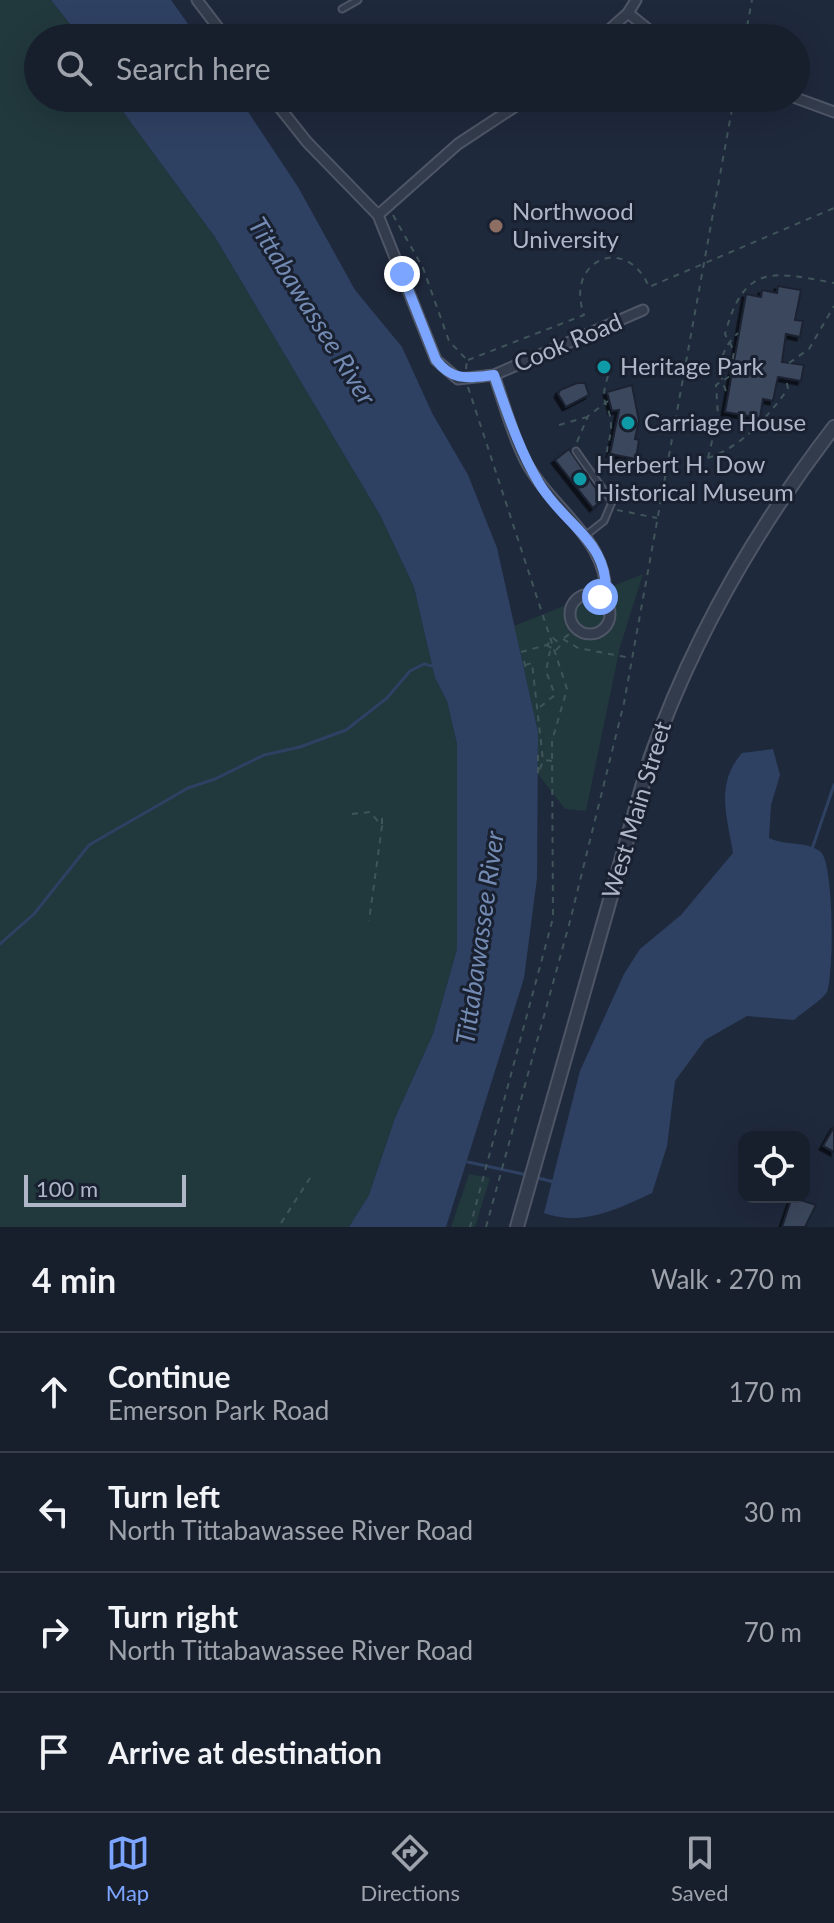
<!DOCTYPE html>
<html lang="en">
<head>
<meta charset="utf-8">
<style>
	:root { --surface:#171f2d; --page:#202735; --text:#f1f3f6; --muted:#9ea2aa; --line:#363d49; --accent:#7ca5ff }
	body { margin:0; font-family:Lato,sans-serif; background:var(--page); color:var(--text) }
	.controls { position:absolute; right:24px; bottom:24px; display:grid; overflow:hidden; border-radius:16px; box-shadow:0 8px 32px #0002 }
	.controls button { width:72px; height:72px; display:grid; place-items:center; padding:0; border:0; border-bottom:2px solid var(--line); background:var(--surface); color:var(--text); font:40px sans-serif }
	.scale { position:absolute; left:24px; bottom:20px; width:162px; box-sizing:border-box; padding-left:8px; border:4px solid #aeb6c8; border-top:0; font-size:22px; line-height:28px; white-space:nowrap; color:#aeb6c8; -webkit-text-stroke:6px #192130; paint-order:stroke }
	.stop { position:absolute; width:24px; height:24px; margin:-18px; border:6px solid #7ca5ff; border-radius:50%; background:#fff }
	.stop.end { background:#7ca5ff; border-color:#fff; box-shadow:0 2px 8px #0008 }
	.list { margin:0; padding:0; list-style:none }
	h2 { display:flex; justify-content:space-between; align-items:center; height:104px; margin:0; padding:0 32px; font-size:34px }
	h2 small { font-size:26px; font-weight:400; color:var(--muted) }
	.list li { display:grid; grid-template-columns:52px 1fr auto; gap:24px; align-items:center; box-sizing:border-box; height:120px; padding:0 32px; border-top:2px solid var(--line) }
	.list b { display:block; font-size:30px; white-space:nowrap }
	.list p { margin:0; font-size:26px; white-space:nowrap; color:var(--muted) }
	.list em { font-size:26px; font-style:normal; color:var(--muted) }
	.icon { flex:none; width:44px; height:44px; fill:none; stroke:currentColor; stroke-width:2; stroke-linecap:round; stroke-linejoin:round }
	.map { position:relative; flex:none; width:834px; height:1227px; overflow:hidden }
	.search { position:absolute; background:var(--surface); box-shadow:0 8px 32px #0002; left:24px; right:24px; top:24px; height:88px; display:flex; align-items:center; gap:20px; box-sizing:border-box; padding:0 28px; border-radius:44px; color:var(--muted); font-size:30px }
	.sheet { height:584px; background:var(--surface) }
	nav { display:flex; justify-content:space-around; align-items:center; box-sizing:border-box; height:112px; border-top:2px solid var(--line); background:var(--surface); font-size:22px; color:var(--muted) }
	nav a { display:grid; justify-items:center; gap:4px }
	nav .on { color:var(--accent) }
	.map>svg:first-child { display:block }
	.green { fill:#21383d }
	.water { fill:#2f4163 }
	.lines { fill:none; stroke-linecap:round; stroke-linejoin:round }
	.stream { stroke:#2f4163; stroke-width:3 }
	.building { fill:#3b475b; stroke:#1b2332; stroke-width:2; filter:url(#shadow) }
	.service-casing { stroke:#4e5666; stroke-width:9 }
	.minor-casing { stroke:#4e5666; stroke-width:13 }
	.tertiary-casing { stroke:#4e5666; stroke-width:16 }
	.path { stroke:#3f555a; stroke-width:2; stroke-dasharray:6 6; stroke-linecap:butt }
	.service { stroke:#333c4c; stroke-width:5 }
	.minor { stroke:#333c4c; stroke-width:9 }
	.tertiary { stroke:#333c4c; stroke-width:12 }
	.route { stroke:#7ca5ff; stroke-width:10 }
	.education-dot { fill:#8d6e63; stroke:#192130; stroke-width:3 }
	.culture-dot { fill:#0f9aa8; stroke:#192130; stroke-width:3 }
	.labels { text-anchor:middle; stroke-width:6; stroke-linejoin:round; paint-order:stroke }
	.poi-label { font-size:24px; fill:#aeb6c8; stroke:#192130; text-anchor:start }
	.street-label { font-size:24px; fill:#aeb6c8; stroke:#192130 }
	.water-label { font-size:26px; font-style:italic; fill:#738ab3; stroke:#192130 }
</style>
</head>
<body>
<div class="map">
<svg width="834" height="1227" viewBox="0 0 834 1227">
	<defs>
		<filter id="shadow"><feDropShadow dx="-3.5" dy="3.5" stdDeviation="0" flood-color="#0009"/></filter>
	</defs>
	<rect width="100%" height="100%" fill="#1f293c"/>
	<!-- green -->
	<g class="green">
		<path d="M0 0H51L81 38H38V98H113L215 237 380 515 414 587 435 678 447 701 457 744V949L433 1034 395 1118 369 1195 349 1227H0Z"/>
		<path d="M643 574 620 647 586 811 565 809 538 774V732L514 626Z"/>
		<path d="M469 1174 490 1178 475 1227H451Z"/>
	</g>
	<!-- water -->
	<g class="water">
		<path d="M51 0H171L198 38H81Z"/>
		<path d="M113 98H239L298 187 355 290 402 347 432 413 468 475 497 548 538 732 537 878 524 978 446 1227H349L369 1195 395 1118 433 1034 457 949V744L447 701 435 678 414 587 380 515 215 237Z"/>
		<path d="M773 749 780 775 771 805 769 838C789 847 805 840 821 852 834 866 834 973 827 992 820 1002 804 1011 794 1020L747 1016 705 1040 675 1081 667 1146 652 1193C618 1209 581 1227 544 1213L580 1071 624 974 640 949 681 915 733 853C727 816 715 784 742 753Z"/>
	</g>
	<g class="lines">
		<!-- stream -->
		<g class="stream">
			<path d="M812 849 834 785"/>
			<path d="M0 944 34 914 89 845 188 788 215 779 264 755 300 747 346 730 387 698 410 671 424 664 436 667"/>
			<path d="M468 1162 527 1175"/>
			<path d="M534 1177 554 1182"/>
		</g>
	</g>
	<!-- building -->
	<g class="building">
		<path d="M778 286 801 290 795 320 803 321 800 337 786 334 782 362 804 365 801 381 778 377 773 401 763 399 760 418 725 412 746 294 761 297 762 290 777 293Z"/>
		<path d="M577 383H585L589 395 566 407 558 394 560 390Z"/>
		<path d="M632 385 639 421 635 439 639 440 636 459 610 454 619 410 612 411 607 392Z"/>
		<path d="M569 449 603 499 593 508 555 460Z"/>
		<path d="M834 1127V1152L823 1146Z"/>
		<path d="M792 1197H802L801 1200 816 1205 805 1227H782Z"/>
	</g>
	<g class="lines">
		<defs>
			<g id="service">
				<path d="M342 9 358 0"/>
				<path d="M576 451 612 502 604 521 585 536"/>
			</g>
			<g id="minor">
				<path d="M197 0 226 38"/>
				<path d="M628 13 659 38"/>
				<path d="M600 38 628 13 636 0"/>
				<path d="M272 98 307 142 378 215 436 360 458 379 494 375 643 310"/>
				<path d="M796 98 834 112"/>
				<path d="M378 215 458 144 528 98"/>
				<path d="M494 375C504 403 512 435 526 462 552 510 613 542 605 602"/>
				<circle cx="590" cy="614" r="20"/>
			</g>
			<path id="tertiary" d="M517 1227 650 759C693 637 755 530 834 427"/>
		</defs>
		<!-- service casing -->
		<use href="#service" class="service-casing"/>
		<!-- minor casing -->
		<use href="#minor" class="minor-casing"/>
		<!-- tertiary casing -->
		<use href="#tertiary" class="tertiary-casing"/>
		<!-- path -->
		<g class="path">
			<path d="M745 38 752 0"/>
			<path d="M393 215 423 268 449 341 467 360 466 369"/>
			<path d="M468 360 584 315C564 259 627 234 649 287L834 208"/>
			<path d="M789 363 809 349 834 306"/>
			<path d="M608 376C598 407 610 401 611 425 612 439 603 450 609 463"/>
			<path d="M468 387 567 689 552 741 553 918 470 1227"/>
			<path d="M726 391C717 369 720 349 738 333"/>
			<path d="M719 417 734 429H755"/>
			<path d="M559 425 587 417"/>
			<path d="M577 442 588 416 608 401"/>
			<path d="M708 458 718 416 716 385 730 376 734 351 725 334C744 264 771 271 834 283"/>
			<path d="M601 469C614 462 628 469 643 468 716 466 745 447 788 389L786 378"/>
			<path d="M617 510 657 518"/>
			<path d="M564 638 576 629"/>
			<path d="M563 639 578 648 631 658"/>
			<path d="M521 652 547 645 553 638 561 645 555 651 547 645"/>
			<path d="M524 661 526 670"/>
			<path d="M525 665 532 663 543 760 553 761"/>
			<path d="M540 707 555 695 546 671 550 651"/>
			<path d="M538 755V774L543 761"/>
			<path d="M352 814 370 812 382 826 369 921"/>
			<path d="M382 824V818L387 816"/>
			<path d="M281 1223 310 1178"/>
			<path d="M486 1227 570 921 624 703 734 98"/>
		</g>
		<!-- service -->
		<use href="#service" class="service"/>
		<!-- minor -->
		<use href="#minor" class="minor"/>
		<!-- tertiary -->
		<use href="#tertiary" class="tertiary"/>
	</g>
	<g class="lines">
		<!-- route -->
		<path class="route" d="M402 274 436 360C453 382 468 378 494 375 507 412 519 450 539 483 565 527 613 542 605 602L600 597"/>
	</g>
	<!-- markers -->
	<circle class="education-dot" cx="496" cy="226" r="8"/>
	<g class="culture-dot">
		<circle cx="604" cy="367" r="8"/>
		<circle cx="628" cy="423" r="8"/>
		<circle cx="580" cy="479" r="8"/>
	</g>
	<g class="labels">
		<!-- poi labels -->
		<g class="poi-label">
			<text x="512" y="220">Northwood<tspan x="512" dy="28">University</tspan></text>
			<text x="620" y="375">Heritage Park</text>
			<text x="644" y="431">Carriage House</text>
			<text x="596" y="473">Herbert H. Dow<tspan x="596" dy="28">Historical Museum</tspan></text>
		</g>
		<!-- street labels -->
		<g class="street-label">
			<text transform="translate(568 343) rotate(-23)" y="8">Cook Road</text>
			<text transform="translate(637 810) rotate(-73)" y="8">West Main Street</text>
		</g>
		<!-- water labels -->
		<g class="water-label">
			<text transform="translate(312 311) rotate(58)" y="9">Tittabawassee River</text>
			<text transform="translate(480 938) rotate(-82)" y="9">Tittabawassee River</text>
		</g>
	</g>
</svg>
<div class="controls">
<button><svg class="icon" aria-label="locate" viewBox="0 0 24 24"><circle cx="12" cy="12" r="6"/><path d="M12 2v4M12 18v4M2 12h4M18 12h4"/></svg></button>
</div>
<div class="scale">100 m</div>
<div class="stop" style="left:600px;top:597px"></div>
<div class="stop end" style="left:402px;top:274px"></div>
<div class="search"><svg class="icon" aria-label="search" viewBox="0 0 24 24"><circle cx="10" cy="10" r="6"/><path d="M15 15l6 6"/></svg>Search here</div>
</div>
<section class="sheet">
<h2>4 min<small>Walk · 270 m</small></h2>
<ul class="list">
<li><svg class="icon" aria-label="ahead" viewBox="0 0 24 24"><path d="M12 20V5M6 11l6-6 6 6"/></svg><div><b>Continue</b><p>Emerson Park Road</p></div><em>170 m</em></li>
<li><svg class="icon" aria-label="left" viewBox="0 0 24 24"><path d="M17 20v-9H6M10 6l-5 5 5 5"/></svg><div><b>Turn left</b><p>North Tittabawassee River Road</p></div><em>30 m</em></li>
<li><svg class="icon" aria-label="right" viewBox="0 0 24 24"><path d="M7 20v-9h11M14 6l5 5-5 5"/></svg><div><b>Turn right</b><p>North Tittabawassee River Road</p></div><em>70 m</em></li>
<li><svg class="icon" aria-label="arrive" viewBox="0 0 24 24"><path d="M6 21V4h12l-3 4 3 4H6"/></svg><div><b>Arrive at destination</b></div></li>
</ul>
</section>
<nav>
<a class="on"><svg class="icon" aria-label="map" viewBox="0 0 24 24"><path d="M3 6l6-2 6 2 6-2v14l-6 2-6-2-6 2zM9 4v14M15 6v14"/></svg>Map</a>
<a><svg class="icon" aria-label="directions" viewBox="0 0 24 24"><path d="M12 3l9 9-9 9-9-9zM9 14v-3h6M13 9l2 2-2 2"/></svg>Directions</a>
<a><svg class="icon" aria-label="saved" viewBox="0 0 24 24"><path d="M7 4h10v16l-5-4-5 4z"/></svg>Saved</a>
</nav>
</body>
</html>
